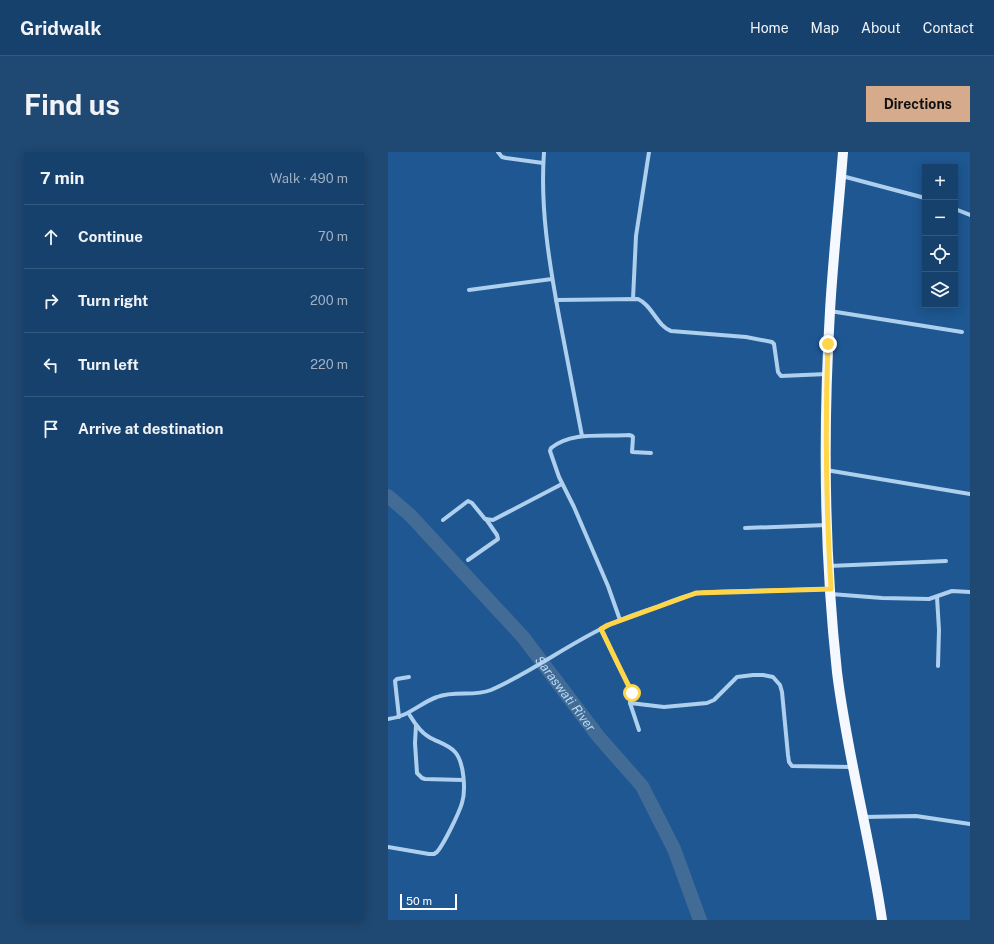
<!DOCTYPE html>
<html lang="en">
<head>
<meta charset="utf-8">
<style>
	:root { --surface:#16416d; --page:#1f4872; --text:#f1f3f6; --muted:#9eafc2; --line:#355a80; --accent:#d6ab8b }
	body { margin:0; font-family:"Public Sans",sans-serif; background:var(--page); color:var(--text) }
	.controls { position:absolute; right:12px; top:12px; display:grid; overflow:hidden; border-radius:0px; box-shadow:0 2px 10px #0003 }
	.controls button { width:36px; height:36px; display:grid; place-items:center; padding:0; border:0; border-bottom:1px solid var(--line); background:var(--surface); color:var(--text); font:20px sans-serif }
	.scale { position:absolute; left:12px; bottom:10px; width:57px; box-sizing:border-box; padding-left:4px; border:2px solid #fff; border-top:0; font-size:11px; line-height:14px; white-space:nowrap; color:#fff; -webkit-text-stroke:3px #1e5791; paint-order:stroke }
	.stop { position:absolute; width:12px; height:12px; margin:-9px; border:3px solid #ffd54a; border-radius:50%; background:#fff }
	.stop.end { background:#ffd54a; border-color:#fff; box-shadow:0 1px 4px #0008 }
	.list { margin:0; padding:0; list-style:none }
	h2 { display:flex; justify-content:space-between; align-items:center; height:52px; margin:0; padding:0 16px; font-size:17px }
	h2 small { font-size:13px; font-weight:400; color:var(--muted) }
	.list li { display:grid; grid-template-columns:26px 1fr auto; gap:12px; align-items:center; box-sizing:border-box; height:64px; padding:0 16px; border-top:1px solid var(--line) }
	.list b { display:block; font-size:15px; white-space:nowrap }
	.list em { font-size:13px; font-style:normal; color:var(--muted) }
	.icon { flex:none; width:22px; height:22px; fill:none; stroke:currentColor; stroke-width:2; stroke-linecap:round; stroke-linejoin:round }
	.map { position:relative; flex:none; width:582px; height:768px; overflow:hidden; border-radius:0px }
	header { display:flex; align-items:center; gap:24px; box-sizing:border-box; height:56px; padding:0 20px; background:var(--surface); border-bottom:1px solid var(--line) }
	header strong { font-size:19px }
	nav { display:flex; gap:22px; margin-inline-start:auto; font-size:14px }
	.intro { display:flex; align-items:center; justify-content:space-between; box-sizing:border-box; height:96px; padding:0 24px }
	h1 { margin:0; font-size:28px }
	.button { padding:10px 18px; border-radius:0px; background:var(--accent); color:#111; font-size:14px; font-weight:700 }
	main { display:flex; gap:24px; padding:0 24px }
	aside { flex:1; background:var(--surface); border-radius:0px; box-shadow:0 2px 10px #0003 }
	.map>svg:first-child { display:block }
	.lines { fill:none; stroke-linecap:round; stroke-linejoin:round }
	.river { stroke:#426c95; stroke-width:14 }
	.street { stroke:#aecfee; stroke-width:4 }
	.primary { stroke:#f5f9ff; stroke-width:10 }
	.route { stroke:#ffd54a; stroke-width:5 }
	.labels { text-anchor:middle; stroke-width:3; stroke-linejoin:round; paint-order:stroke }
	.water-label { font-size:13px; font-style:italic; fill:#bad9f5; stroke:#1e5791 }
</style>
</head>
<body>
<header>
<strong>Gridwalk</strong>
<nav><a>Home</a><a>Map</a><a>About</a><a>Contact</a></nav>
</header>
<div class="intro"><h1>Find us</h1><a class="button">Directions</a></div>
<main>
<aside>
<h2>7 min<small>Walk · 490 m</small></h2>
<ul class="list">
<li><svg class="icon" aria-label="ahead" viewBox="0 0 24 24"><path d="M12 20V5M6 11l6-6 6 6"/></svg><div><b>Continue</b></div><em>70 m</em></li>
<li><svg class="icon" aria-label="right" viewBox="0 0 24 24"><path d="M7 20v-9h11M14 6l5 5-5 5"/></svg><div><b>Turn right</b></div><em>200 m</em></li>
<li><svg class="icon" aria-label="left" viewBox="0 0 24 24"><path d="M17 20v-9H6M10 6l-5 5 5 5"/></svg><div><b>Turn left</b></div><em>220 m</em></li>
<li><svg class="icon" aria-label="arrive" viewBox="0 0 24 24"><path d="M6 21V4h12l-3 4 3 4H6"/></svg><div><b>Arrive at destination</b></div></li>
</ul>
</aside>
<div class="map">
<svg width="582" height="768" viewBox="0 0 582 768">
	<rect width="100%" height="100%" fill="#1e5791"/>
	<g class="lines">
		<!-- river -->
		<path class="river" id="s1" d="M0 344 22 363 135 485 210 584 254 634 286 697 312 768"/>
		<!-- street -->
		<g class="street">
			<path d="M110 0 114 5 118 6 155 11"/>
			<path d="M156 0C152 55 161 110 171 164 179 204 186 244 194 284"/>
			<path d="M454 24 537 46"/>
			<path d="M567 57 582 63"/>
			<path d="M81 138 164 127"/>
			<path d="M245 147 248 84 261 0"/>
			<path d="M168 148 250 147C264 153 269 174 283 179L358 185 384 190 386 192 390 220 393 224 439 222"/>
			<path d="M442 159 574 180"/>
			<path d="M438 318 582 342"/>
			<path d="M55 368 80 349 84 351 97 367 105 368 174 332"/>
			<path d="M357 376 439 373"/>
			<path d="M80 408 110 387 109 383 98 367"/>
			<path d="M441 414 558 409"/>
			<path d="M443 442 494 446 541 447 564 439 582 440"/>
			<path d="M549 445 551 478 550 514"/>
			<path d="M232 468 220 434 186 355 171 325 162 299 163 296C184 279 215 285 241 283L244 284 245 285 244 300 263 301"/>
			<path d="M213 477 229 511 244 539 242 551 251 578"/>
			<path d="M242 551 276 555 319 551 326 548 349 525 365 523H375L385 525 392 533 394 540 400 603 401 610 404 614 463 615"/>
			<path d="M11 565 7 529 9 527 21 525"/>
			<path d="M0 567C20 565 32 551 49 545 67 538 86 545 103 538 144 520 180 492 221 473 236 466 253 460 269 455 286 448 303 441 321 440L441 437"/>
			<path d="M28 573 27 591 29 621 34 626 37 627 75 628"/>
			<path d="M476 665 528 664 582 672"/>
			<path d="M0 695 41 702H46L49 700C56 692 71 661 74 651 78 638 76 610 67 600 60 592 49 590 41 585 32 580 26 570 21 562"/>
		</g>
		<!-- primary -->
		<path class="primary" d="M455 0C451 53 445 106 442 159 435 278 436 400 449 520 459 603 482 685 494 768"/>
	</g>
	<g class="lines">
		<!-- route -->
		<path class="route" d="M244 541 213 477 220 473 308 441 443 437C438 355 437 273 440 192"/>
	</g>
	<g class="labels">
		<!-- water labels -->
		<g class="water-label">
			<text dy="5" stroke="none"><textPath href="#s1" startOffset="266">Saraswati River</textPath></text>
		</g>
	</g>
</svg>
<div class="controls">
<button>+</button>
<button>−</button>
<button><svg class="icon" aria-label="locate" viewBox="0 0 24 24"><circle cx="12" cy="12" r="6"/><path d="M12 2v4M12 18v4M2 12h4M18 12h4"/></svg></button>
<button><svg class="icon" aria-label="layers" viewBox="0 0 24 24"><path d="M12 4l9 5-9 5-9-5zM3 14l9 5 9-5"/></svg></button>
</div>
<div class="scale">50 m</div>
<div class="stop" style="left:244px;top:541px"></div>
<div class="stop end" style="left:440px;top:192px"></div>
</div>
</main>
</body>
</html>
